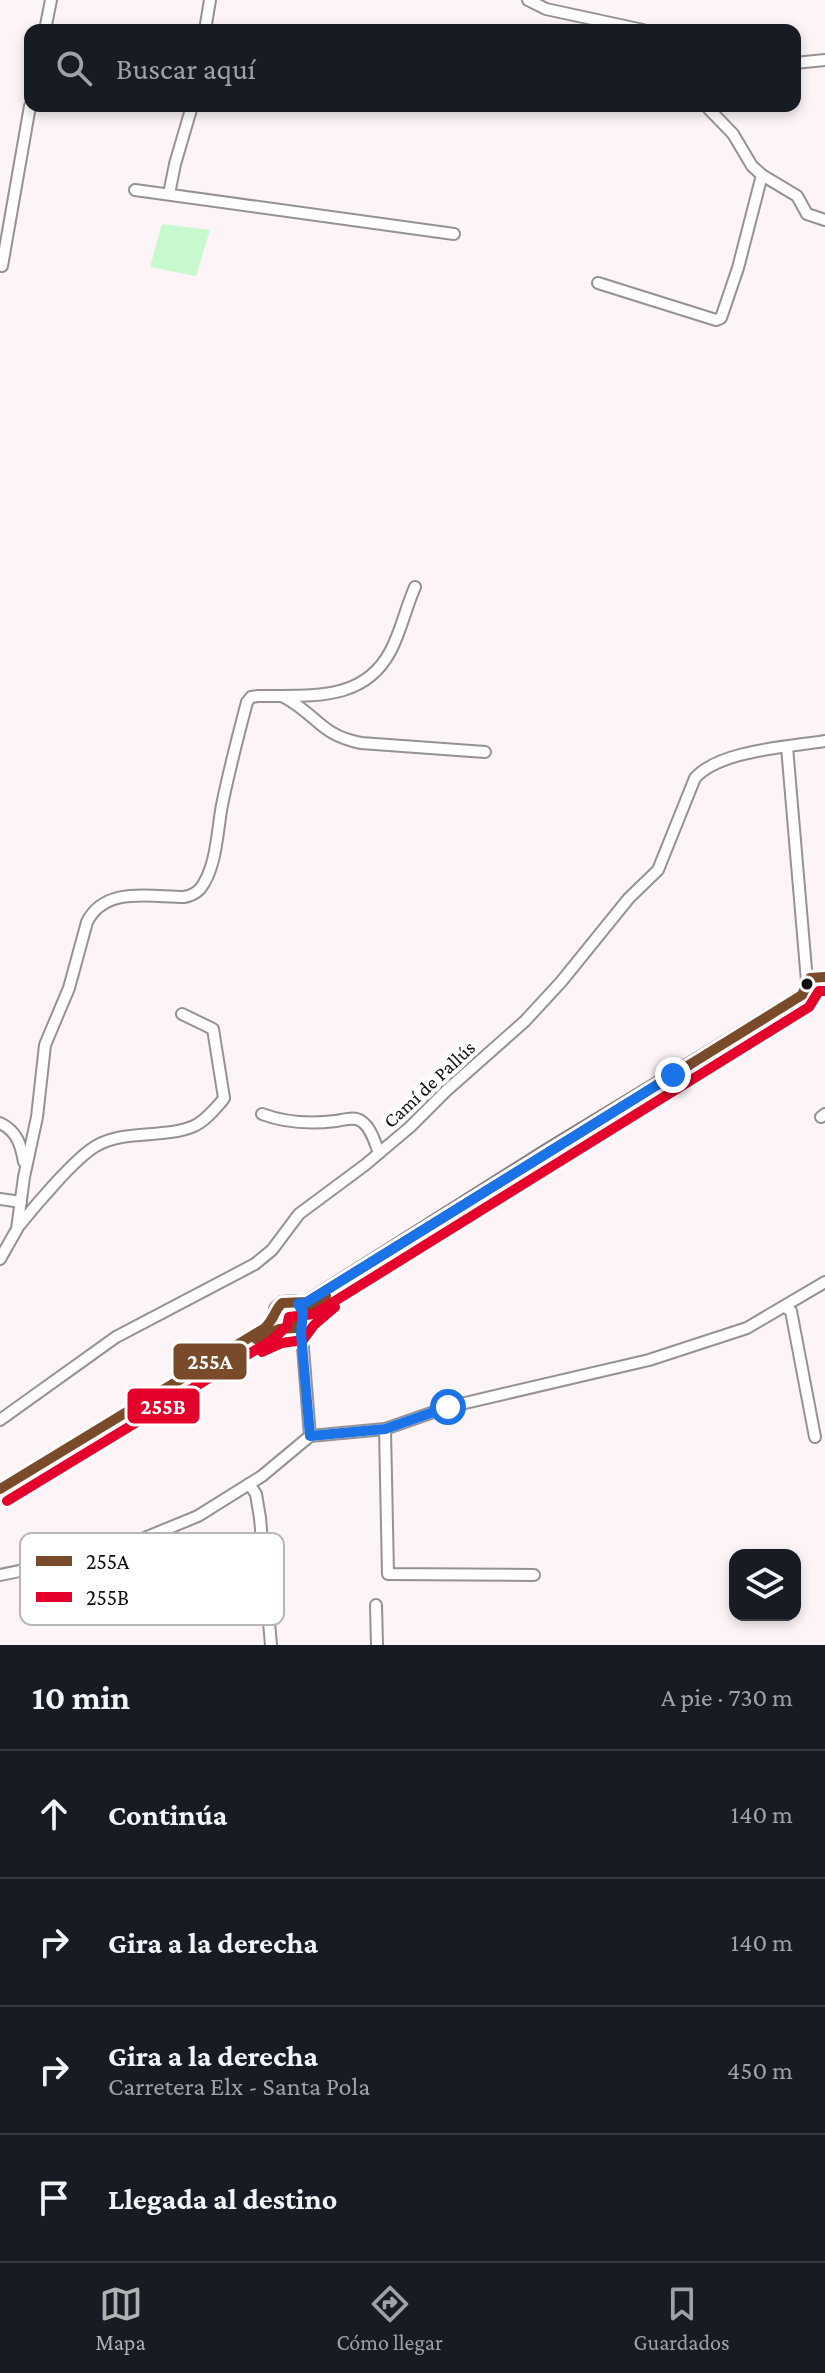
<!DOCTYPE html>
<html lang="es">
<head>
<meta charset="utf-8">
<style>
	:root { --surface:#171b24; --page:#20242c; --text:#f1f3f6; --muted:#9ea1a6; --line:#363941; --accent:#b1b0b2 }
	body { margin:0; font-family:"Crimson Pro",serif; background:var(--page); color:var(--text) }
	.controls { position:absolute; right:24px; bottom:24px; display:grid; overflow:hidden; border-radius:16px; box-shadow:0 4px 12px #0003 }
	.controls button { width:72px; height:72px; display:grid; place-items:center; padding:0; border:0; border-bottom:2px solid var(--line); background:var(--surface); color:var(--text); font:40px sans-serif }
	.stop { position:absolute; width:24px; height:24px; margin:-18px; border:6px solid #1a73e8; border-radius:50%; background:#fff }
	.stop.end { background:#1a73e8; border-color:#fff; box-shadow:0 2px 8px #0008 }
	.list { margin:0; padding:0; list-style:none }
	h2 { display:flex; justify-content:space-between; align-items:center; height:104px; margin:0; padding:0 32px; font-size:34px }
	h2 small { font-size:26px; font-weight:400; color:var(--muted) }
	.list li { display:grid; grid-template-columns:52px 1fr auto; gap:24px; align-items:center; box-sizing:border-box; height:128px; padding:0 32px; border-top:2px solid var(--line) }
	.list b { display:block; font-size:30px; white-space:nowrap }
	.list p { margin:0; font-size:26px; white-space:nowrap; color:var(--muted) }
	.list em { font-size:26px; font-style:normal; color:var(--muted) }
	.icon { flex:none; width:44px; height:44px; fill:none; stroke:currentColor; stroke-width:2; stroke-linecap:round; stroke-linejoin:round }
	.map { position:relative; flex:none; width:825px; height:1645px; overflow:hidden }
	.search { position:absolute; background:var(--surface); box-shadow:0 4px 12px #0003; left:24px; right:24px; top:24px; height:88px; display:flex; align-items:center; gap:20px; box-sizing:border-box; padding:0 28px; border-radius:16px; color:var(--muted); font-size:30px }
	.sheet { height:616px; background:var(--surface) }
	nav { display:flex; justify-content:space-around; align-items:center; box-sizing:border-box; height:112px; border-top:2px solid var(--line); background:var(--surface); font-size:22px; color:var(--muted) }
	nav a { display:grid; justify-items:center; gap:4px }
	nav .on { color:var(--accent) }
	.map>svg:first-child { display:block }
	.water { fill:#c8f8cd }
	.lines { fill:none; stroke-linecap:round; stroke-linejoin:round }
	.minor-casing { stroke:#969293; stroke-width:14 }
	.major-casing { stroke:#837f81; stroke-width:16 }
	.minor { stroke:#fffdfe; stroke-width:10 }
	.major { stroke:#edd9e3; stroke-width:12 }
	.bus-1-casing { stroke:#fff; stroke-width:16 }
	.bus-2-casing { stroke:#fff; stroke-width:16 }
	.bus-1 { stroke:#7a4b2a; stroke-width:10 }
	.bus-2 { stroke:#e4002b; stroke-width:10 }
	.route { stroke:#1a73e8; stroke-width:10 }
	.bus-dot { fill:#0f0f0f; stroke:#fff; stroke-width:3 }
	.labels { text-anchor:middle; stroke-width:8; stroke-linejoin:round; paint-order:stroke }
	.street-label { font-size:20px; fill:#0f0f0f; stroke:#fff }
	.key { fill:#fff; stroke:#b7b7b7; stroke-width:2 }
	.key-label { font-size:22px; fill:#0f0f0f }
	.line-badge { stroke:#fff; stroke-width:3 }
	.badge-label { font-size:22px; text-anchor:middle; font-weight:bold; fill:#fff }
</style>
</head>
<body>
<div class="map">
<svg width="825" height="1645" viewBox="0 0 825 1645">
	<rect width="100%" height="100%" fill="#fcf4f7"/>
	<!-- water -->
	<path class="water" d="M162 224 210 230 196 276 150 267Z"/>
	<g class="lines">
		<defs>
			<g id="minor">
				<path d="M528 0 546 9 643 30"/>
				<path d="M45 30 51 0"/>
				<path d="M205 30 210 0"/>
				<path d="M795 63 825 60"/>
				<path d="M706 106 733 134 752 166 762 175 797 196 807 214 825 220"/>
				<path d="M135 190 454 234"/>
				<path d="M169 194 175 164 192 106"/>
				<path d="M2 266 30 106"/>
				<path d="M598 283 716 320 721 318 738 268 762 175"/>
				<path d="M282 696C316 713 319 735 361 743L485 752"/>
				<path d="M787 747 807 981 802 995"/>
				<path d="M262 1114C286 1123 311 1124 336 1121 344 1120 354 1116 361 1121 371 1127 375 1143 379 1153"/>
				<path d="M821 1117 825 1114"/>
				<path d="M0 1123C17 1131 21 1145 24 1162"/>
				<path d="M0 1199 21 1202"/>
				<path d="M18 1227C34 1207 75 1158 96 1146 125 1129 164 1139 194 1126 205 1121 214 1110 222 1101L224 1098 213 1029 182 1014"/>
				<path d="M0 1259 17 1229 24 1177 37 1117 45 1045 69 988 87 922C105 886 150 897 184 897 190 896 195 894 200 889 217 867 217 831 222 805 229 771 238 736 247 702L251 697 258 696C309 695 364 703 391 650 401 631 406 607 415 587"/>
				<path d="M785 1307 791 1311 815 1437"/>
				<path d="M301 1323 310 1436"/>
				<path d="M0 1420 116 1337 255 1264 272 1250 299 1214 365 1165 410 1127 446 1091 525 1021 561 982 629 898 658 870 695 778C720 750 789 747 825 741"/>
				<path d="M385 1429 388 1574 534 1575"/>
				<path d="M249 1484 256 1494 260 1518 271 1645"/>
				<path d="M0 1575 93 1556 125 1546 198 1516 262 1476 310 1436 385 1429 448 1407 649 1360 747 1328 825 1282"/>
				<path d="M376 1605 377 1645"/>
			</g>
			<g id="major">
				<path d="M298 1304 307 1302 548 1150 825 982"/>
				<path d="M303 1316 322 1300"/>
				<path d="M0 1496 256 1339C263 1336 273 1330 281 1329 294 1327 303 1328 303 1312L295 1302 282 1303 276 1309V1322L284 1329"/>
			</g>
		</defs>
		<!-- minor casing -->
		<use href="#minor" class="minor-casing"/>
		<!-- major casing -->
		<use href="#major" class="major-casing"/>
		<!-- minor -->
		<use href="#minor" class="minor"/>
		<!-- major -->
		<use href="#major" class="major"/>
		<defs>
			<g id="bus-1">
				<path d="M256 1339 279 1329 295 1328 303 1316 326 1296"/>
				<path d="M0 1489 265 1328C275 1318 274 1311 282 1303L307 1302 802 995 810 978 825 977"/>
			</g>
			<g id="bus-2">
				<path d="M262 1352 282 1343 303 1340 314 1325 335 1307"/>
				<path d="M7 1501 272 1340 287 1326 289 1317 314 1314 809 1007 819 991H825"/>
			</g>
		</defs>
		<!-- bus-1 casing -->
		<use href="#bus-1" class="bus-1-casing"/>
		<!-- bus-2 casing -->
		<use href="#bus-2" class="bus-2-casing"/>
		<!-- bus-1 -->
		<use href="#bus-1" class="bus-1"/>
		<!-- bus-2 -->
		<use href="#bus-2" class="bus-2"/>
	</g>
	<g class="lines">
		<!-- route -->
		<path class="route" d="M448 1407 385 1429 310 1436 301 1333 303 1312 298 1304 307 1302 673 1075"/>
	</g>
	<!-- markers -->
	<circle class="bus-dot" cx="807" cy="984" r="7"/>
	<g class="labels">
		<!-- street labels -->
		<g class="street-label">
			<text transform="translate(429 1084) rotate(-43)" y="7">Camí de Pallús</text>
		</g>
	</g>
	<!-- legend -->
	<rect x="20" y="1533" width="264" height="92" rx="12" class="key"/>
	<rect x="36" y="1556" width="36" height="10" fill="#7a4b2a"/>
	<rect x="36" y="1592" width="36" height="10" fill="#e4002b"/>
	<g class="key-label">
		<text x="86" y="1569">255A</text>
		<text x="86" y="1605">255B</text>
	</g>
	<g class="line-badge">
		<rect x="172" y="1342" width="76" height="39" rx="8" fill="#7a4b2a"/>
		<rect x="126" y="1387" width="75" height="38" rx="8" fill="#e4002b"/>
	</g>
	<g class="badge-label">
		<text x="210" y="1369">255A</text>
		<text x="163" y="1414">255B</text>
	</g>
</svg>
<div class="controls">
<button><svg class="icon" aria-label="layers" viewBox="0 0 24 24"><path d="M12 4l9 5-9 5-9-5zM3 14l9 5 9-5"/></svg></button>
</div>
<div class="stop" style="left:448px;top:1407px"></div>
<div class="stop end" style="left:673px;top:1075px"></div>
<div class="search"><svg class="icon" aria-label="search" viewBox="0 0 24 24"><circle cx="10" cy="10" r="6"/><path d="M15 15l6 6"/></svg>Buscar aquí</div>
</div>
<section class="sheet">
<h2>10 min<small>A pie · 730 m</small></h2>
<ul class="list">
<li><svg class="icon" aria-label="ahead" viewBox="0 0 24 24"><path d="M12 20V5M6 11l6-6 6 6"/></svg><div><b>Continúa</b></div><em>140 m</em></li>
<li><svg class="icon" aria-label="right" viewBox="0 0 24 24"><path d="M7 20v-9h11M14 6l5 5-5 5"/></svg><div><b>Gira a la derecha</b></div><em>140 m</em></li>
<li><svg class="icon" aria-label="right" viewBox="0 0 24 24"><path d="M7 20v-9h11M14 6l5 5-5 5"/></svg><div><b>Gira a la derecha</b><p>Carretera Elx - Santa Pola</p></div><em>450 m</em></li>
<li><svg class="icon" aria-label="arrive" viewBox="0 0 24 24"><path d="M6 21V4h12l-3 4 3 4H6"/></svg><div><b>Llegada al destino</b></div></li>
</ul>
</section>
<nav>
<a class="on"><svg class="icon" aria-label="map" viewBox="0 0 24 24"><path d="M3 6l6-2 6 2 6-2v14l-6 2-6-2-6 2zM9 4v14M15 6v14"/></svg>Mapa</a>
<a><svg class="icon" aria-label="directions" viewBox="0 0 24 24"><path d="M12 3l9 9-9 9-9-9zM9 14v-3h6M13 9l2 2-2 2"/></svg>Cómo llegar</a>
<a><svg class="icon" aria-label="saved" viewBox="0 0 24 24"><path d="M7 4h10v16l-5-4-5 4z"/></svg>Guardados</a>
</nav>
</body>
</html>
